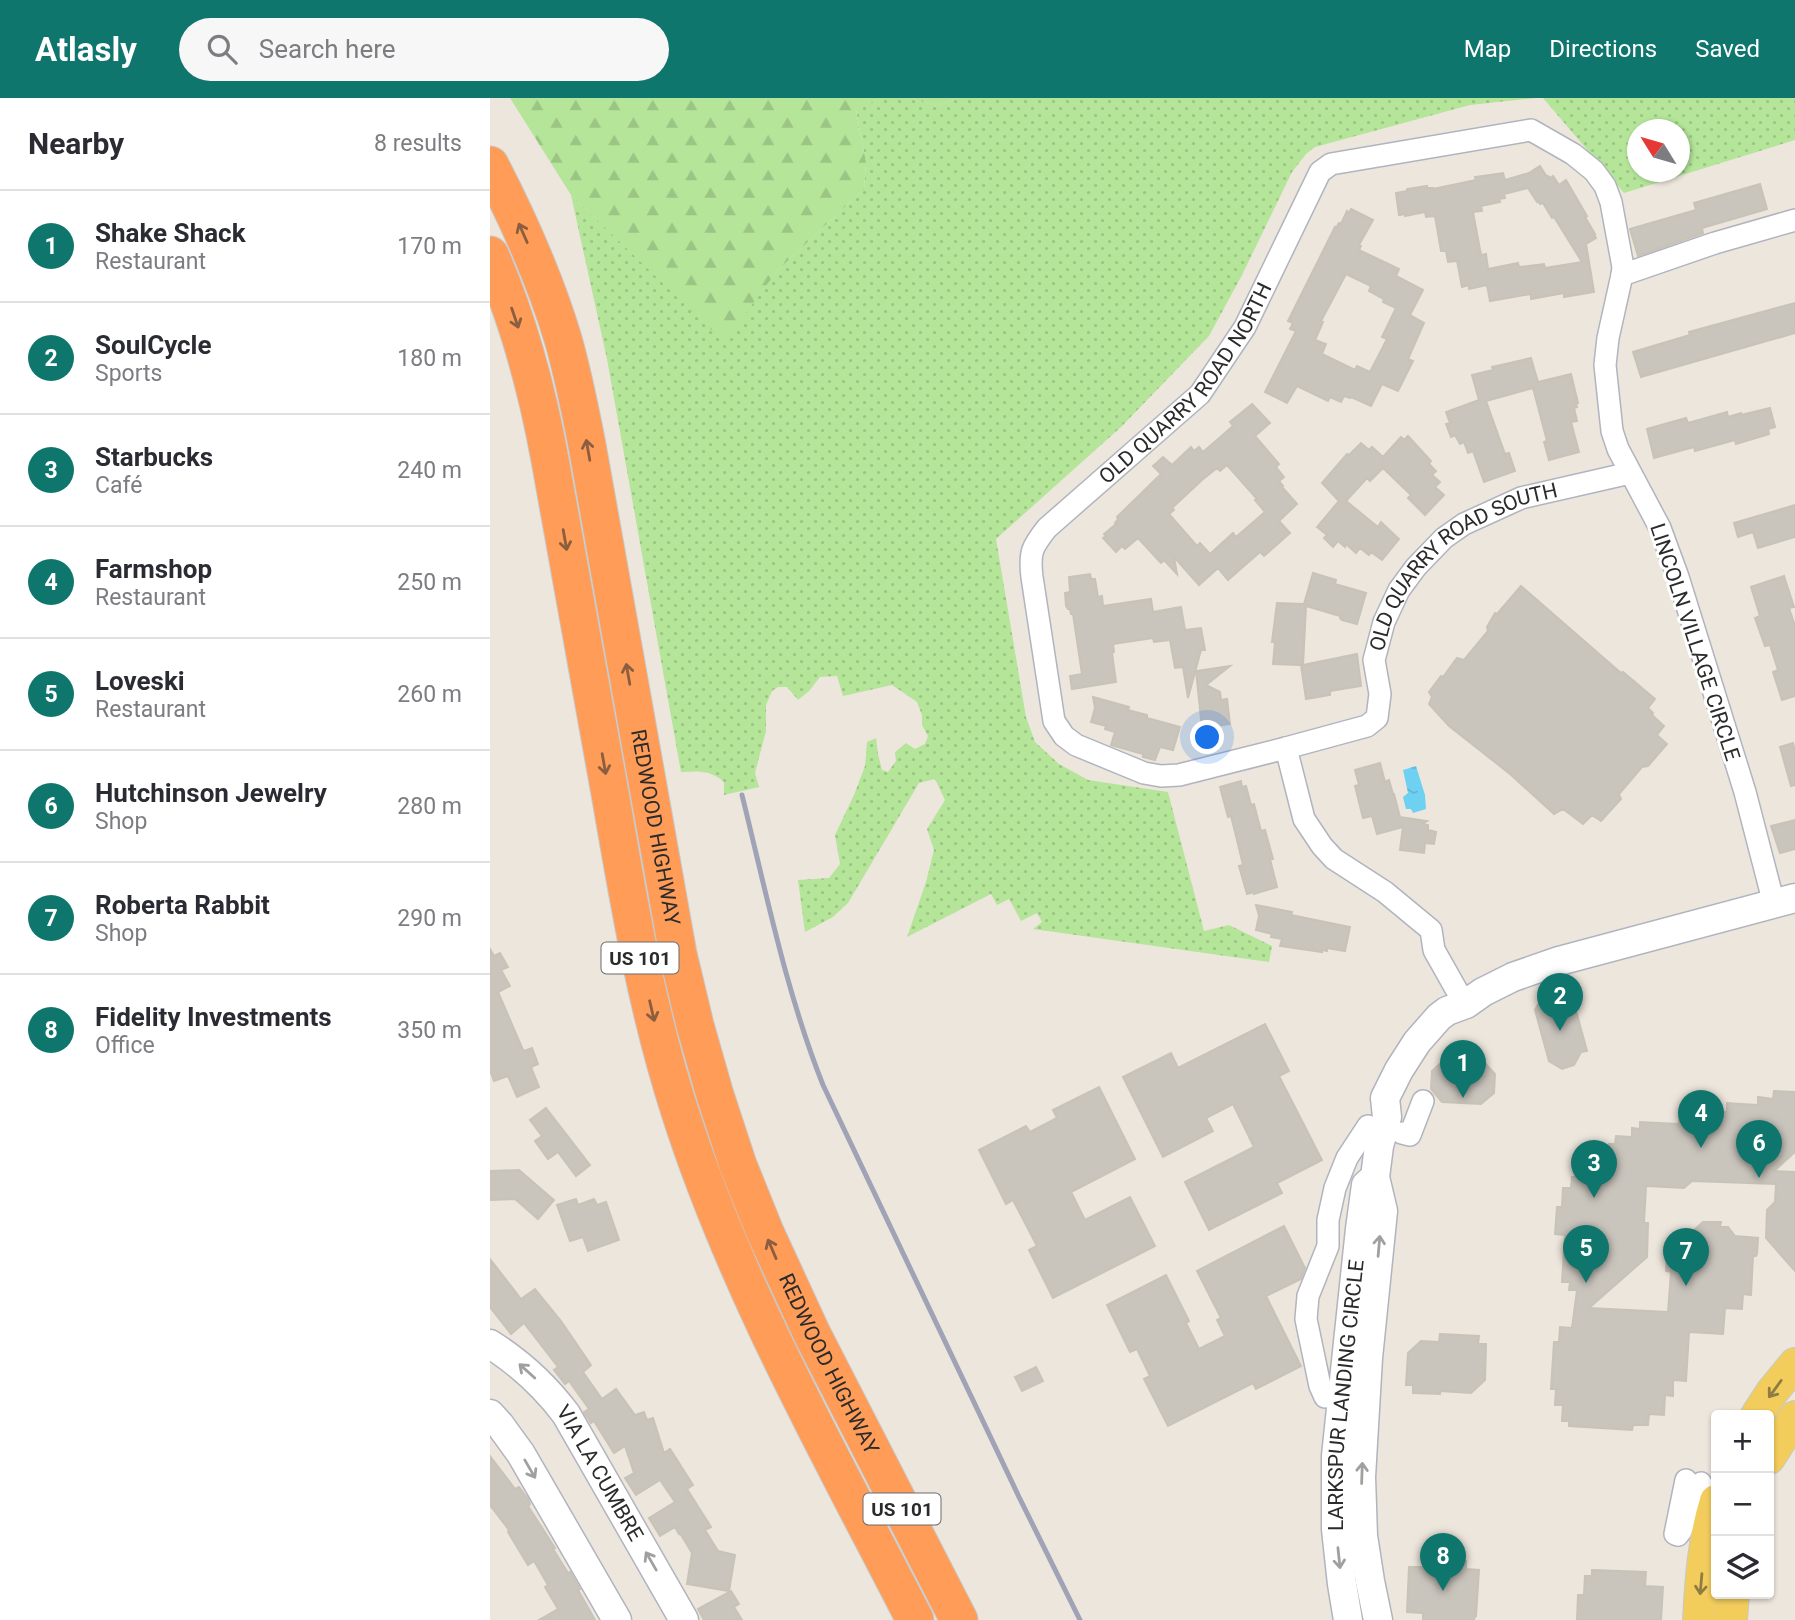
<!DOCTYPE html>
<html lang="en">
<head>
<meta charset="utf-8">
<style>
	:root { --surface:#fff; --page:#f7f7f7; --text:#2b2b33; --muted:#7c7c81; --line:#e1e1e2; --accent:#0f766e }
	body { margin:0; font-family:Roboto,sans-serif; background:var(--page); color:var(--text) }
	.controls { position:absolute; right:21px; bottom:21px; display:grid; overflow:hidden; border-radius:7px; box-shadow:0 2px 5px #0004 }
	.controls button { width:63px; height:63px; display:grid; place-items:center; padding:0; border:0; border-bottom:2px solid var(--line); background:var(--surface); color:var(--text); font:35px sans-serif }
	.compass { position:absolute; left:1137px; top:21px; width:63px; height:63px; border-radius:50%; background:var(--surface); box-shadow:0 2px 5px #0004; rotate:307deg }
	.you { position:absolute; left:718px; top:640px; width:24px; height:24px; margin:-18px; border:5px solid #fff; border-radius:50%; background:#1a73e8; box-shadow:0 0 0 10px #1a73e833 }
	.badge { display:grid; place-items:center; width:46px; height:46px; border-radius:50%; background:var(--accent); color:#fff; font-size:23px; font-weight:700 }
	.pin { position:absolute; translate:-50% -58px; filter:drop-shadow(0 2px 4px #0008) }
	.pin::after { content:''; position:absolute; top:37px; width:24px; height:21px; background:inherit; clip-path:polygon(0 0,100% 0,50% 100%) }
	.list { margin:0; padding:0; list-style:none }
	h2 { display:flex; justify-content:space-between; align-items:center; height:91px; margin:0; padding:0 28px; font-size:30px }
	h2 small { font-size:23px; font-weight:400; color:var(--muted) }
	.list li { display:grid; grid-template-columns:46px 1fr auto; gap:21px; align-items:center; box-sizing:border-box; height:112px; padding:0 28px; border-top:2px solid var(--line) }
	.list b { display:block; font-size:26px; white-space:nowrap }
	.list p { margin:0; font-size:23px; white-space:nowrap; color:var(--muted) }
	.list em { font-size:23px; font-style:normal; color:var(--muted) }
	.icon { flex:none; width:38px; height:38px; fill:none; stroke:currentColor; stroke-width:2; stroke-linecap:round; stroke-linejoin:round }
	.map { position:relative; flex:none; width:1305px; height:1522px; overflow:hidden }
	header { display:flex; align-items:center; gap:42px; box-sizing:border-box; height:98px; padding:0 35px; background:var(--accent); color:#fff }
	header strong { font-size:33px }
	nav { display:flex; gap:38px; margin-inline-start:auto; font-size:24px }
	.search { width:490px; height:63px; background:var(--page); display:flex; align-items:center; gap:18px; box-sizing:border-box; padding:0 24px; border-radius:38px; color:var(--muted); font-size:26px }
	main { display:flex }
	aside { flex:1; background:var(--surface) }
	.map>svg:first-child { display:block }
	.grass { fill:url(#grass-dots); fill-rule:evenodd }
	.forest { fill:url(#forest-firs) }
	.water { fill:url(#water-ripples) }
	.building { fill:#c9c4bc; stroke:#c9c2b7; stroke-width:2; fill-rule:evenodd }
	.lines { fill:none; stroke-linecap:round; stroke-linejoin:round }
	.street-casing { stroke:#b1b4bf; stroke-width:24 }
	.secondary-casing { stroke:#b1b4bf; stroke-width:31 }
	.primary-casing { stroke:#c8c8c8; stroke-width:34 }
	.highway-casing { stroke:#c8c8c8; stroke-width:39 }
	.street { stroke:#fff; stroke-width:21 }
	.secondary { stroke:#fff; stroke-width:28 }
	.primary { stroke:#f3cd5c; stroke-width:32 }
	.highway { stroke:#ff9c57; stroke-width:37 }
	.rail { stroke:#a0a3b6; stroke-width:5 }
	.oneway { stroke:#8a5e3f }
	.oneway2 { stroke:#a0a0a0 }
	.oneway3 { stroke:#8f7c44 }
	.labels { text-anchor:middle; stroke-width:6; stroke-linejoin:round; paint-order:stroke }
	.shield { fill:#fff; stroke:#6b6b6b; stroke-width:2 }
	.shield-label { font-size:19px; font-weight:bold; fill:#2b2b2b }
	.street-label { font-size:21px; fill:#2b2b2b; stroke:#fff }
</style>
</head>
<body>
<header>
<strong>Atlasly</strong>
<div class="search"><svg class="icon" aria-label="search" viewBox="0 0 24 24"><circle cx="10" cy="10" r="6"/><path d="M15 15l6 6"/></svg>Search here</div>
<nav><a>Map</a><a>Directions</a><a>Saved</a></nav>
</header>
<main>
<aside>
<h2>Nearby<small>8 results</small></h2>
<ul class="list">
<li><span class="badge">1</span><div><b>Shake Shack</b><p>Restaurant</p></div><em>170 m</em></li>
<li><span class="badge">2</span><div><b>SoulCycle</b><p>Sports</p></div><em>180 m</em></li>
<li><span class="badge">3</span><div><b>Starbucks</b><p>Café</p></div><em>240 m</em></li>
<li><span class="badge">4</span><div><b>Farmshop</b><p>Restaurant</p></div><em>250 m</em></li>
<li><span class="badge">5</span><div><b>Loveski</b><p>Restaurant</p></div><em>260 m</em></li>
<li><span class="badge">6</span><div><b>Hutchinson Jewelry</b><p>Shop</p></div><em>280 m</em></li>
<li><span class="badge">7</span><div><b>Roberta Rabbit</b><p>Shop</p></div><em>290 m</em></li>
<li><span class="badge">8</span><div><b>Fidelity Investments</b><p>Office</p></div><em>350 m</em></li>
</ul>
</aside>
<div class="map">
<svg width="1305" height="1522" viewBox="0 0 1305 1522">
	<defs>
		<pattern id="grass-dots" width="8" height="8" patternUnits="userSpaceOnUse" patternTransform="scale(1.75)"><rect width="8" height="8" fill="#b4e599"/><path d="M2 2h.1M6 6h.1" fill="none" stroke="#9bc584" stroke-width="1.8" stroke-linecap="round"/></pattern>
		<pattern id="forest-firs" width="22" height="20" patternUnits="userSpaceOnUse" patternTransform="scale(1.75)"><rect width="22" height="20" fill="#b4e599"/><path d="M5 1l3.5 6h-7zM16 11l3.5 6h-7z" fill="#9bc584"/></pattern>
		<pattern id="water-ripples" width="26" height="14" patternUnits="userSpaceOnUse" patternTransform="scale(1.75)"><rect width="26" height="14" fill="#6fd1f1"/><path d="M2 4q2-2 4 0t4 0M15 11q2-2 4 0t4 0" fill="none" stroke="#60b4cf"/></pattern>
	</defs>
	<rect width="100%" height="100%" fill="#ede6dd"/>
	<!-- grass -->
	<g class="grass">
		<path d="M389 0H418L447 8 469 0H1046L980 7 825 49 816 56 802 74 752 177 719 238 631 329 506 441 536 619 545 644 569 666 598 682 678 694 714 833 739 827 782 848 779 864 543 831 552 824 547 815 531 823 519 801 507 807 501 796 417 839 436 784 444 752 437 731 455 702 445 681 429 685 358 805 343 819 315 834 308 782 339 780 350 766 345 737 364 697 375 668 377 644 386 640 388 656 392 672 398 674 406 663 405 654 416 645 425 651 435 646 438 638 432 627V617L427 604 402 587 353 598 347 578 330 579 319 593 308 602 297 589H288L282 593 276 607V633L265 675 269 689 234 697V684C221 672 208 673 191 674L117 261 81 97 234 243 288 172 374 91 376 64 366 12Z"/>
		<path d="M1053 0H1305V42L1134 95ZM1148 32H1190V74H1148Z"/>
	</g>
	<!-- forest -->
	<g class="forest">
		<path d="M20 0H389L366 13 376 64 374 91 288 172 234 244 81 97Z"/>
		<path d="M418 0H469L447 8Z"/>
	</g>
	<!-- water -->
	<path class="water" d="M926 668 935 697 936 711 923 715 921 711H916L913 699 918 695 913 672Z"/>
	<!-- building -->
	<g class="building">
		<path d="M1050 68 1057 79 1058 78 1060 80 1063 78 1069 87 1076 82 1097 118 1095 119 1105 136H1104L1106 140 1096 146 1104 194 1074 199V195L1041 201V196L1000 203 997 187 979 191V187L972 189 967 163 958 164 956 153H951L945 118 936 119 935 114 915 118V116L909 117 906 95 917 93V91L937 88V90H943V91L986 82 985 79 1013 75 1015 82 1039 75ZM1038 90 1047 104 1048 103 1050 106 1053 105 1062 120 1064 119 1092 164 1055 170 1054 166 1029 169 1028 165 998 171 996 156 991 157 983 114 992 113 991 108 1010 104 1009 101 1015 100 1014 96Z"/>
		<path d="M1270 86 1277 111 1212 130 1213 135 1148 158 1140 131 1206 112 1204 105Z"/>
		<path d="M861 111 883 122 869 147 871 148 869 152 909 171 906 178 933 192 920 217 934 225 918 261 923 263 908 293 892 286 881 308 861 299 860 300 854 298 851 304 840 299 838 303 807 288 797 305 775 294 806 233 800 231 803 225 798 223 845 129 846 130 849 125 851 126 857 113 859 115ZM856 176 881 188 879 193 894 201 893 204 906 210 892 239 897 241 880 274 867 268 865 272 832 256 836 246 825 242 833 224 831 223Z"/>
		<path d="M1305 205V235L1151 279 1143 254 1200 237 1199 234Z"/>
		<path d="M1041 260 1048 284 1081 276 1088 305 1086 306 1087 309 1084 310 1087 323 1081 324 1089 354 1059 362 1054 344 1057 343 1043 290 996 303 1015 356 1019 355 1025 373 994 384 983 353 978 355 974 344 970 346 965 337 961 339 956 326 960 325 956 314 989 302 982 277 1003 272 1002 269Z"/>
		<path d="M762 306 780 325 765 338 789 366 786 369 794 379 789 383 793 388 792 389 807 406 789 423 800 435 774 458 770 454 738 482 728 470 709 487 684 459 687 476 674 462 671 465 648 440 635 451 632 448 626 454 613 440 616 438 614 436 626 426 625 425 628 421 627 419 671 376 663 368 673 359 682 367 701 349 704 353 709 349 713 354 743 328 740 324ZM737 367 767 401 765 402 775 414 746 439 743 435 720 456 710 445 707 448 679 416 684 412 682 410 712 382 727 370 730 373Z"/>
		<path d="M1280 310 1285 329 1278 331 1279 336 1246 346 1245 342 1205 353 1204 349 1164 360 1157 331 1196 320 1198 325 1237 314 1238 319 1251 315V317Z"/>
		<path d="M918 338 941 363 939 366 946 373 942 377 950 384 945 389 954 397 935 417 918 400 921 397 893 370 880 383 877 380 856 403 888 429 891 424 909 441 892 462 881 454 879 457 870 450 866 455 856 446 855 449 848 443 843 449 834 440 837 437 827 429 849 403 832 385 857 356 859 357 871 345 879 352 882 349 893 359 911 339 914 342Z"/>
		<path d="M1305 407V439L1268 450 1263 434 1248 439 1244 425Z"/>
		<path d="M823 475 846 482 845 486 876 495 867 526 852 522 850 520V518L816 508 813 567 867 556 871 588 840 593V597L816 601 811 567 783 566 785 544H782L787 505 814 506Z"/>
		<path d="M600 476 601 481H605L608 499 612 498 613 508 661 501 663 514 691 509 695 532 711 530 715 552H711L698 600 693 569 685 570 680 542 664 544 663 540 623 546 624 554 622 555 626 584 582 591 580 578 592 576 583 516H581L580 511H578L576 508 575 495 580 494 579 479Z"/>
		<path d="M1294 478 1304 509 1299 510 1305 528V598L1292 602 1283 574 1288 572 1280 547 1275 548 1265 520 1270 518 1261 489Z"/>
		<path d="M1031 488 1131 575 1133 574 1165 601 1158 610 1163 615 1162 617 1174 628 1167 637 1177 646 1158 668 1152 669 1129 696 1131 701 1111 723 1102 717 1093 726 1073 711 1064 716 1020 676 959 628 939 606 942 599 939 594 951 578 953 579 967 560 974 562 998 533 997 529 1005 515 1007 516Z"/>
		<path d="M740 568 716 587 730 594 731 602 737 601 740 626 712 630 706 573Z"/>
		<path d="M603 599 639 609 638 612 657 617V620L690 629 683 652 670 649 665 662 653 659V656L621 647 625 634 615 631 616 628 601 624 605 610Z"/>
		<path d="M1303 645 1305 653V687L1301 688 1290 649Z"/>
		<path d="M890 665 895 684 899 682 903 696H904L910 719 937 723 932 726 938 727V732L946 734 944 746 935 745 934 755 910 752 913 729 887 736 882 718 873 720 865 688 869 687 865 672Z"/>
		<path d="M751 683 752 689 756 688 761 707 764 706 771 733 775 732 783 761H780L787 789 764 796V794L757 796 749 768 753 767 747 742 741 718 738 719 730 689Z"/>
		<path d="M1305 722V751L1290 755 1281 728Z"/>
		<path d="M766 807 802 814 801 817 860 829 855 853 837 850V853L832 852V854L790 848 792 841 781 839 782 836 766 832 769 818Z"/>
		<path d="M0 851 4 858 10 855 18 869 11 872 20 888 8 894 33 952 34 953 42 950 48 966 41 969 49 989 27 999 18 978 4 983 0 972Z"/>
		<path d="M1065 895 1078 903 1083 902 1097 953 1091 954 1084 967 1072 971 1059 963 1045 912 1053 898Z"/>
		<path d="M775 926 799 973 789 978 832 1062 787 1085 792 1095 719 1132 695 1084 764 1049 743 1006 716 1020 723 1033 673 1059 633 979 681 955 688 970Z"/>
		<path d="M954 962 994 964 1005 976 1004 995 991 1006 952 1004 941 991 942 973Z"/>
		<path d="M609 989 645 1061 581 1094 595 1122 640 1099 665 1148 563 1200 539 1152 547 1148 523 1102 516 1106 489 1052 536 1028 540 1034 567 1020 563 1012Z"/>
		<path d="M1284 993 1305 994V1054L1284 1073 1305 1074V1173L1276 1140 1277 1112 1285 1104 1286 1086 1202 1083 1194 1090 1156 1088 1154 1125H1158L1157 1159 1099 1210 1178 1214 1181 1174 1176 1173 1177 1156 1213 1124H1231L1230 1129H1238L1245 1138 1268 1140 1267 1156 1266 1158H1263L1261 1197 1253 1196 1252 1211 1235 1210 1233 1236 1199 1234 1196 1283 1183 1282V1298L1175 1297 1174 1317 1159 1316 1158 1327H1143L1142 1332 1079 1328V1323H1072L1073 1307H1065L1066 1291H1061L1064 1244H1069L1070 1229 1082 1230 1087 1192H1079L1080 1184H1072L1075 1137 1065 1136 1067 1109H1072L1073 1090H1081L1082 1079H1086V1075H1094V1067L1117 1069 1119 1046H1125L1126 1038 1142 1039V1030L1150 1031V1024L1189 1026 1190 1011 1237 1014V1005L1268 1007V999L1283 1001Z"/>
		<path d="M56 1010 100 1067 86 1078 68 1054 58 1061 45 1043 52 1038 40 1022Z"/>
		<path d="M29 1072 64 1102 48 1121 25 1101 0 1102V1073Z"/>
		<path d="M86 1101 88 1107 104 1101 107 1107 116 1104 129 1142 98 1153 93 1139 80 1143 67 1107Z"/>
		<path d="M794 1128 815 1170 811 1181 776 1198 811 1268 766 1291 763 1285 678 1328 654 1281 660 1278 647 1251 640 1254 617 1207 676 1177 699 1223 696 1225 709 1251 735 1238 727 1222 731 1220 707 1173Z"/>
		<path d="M0 1161 31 1201 45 1191 71 1223 101 1267 93 1274 112 1301 126 1291 145 1317 154 1314 157 1322 163 1320 174 1355 180 1351 203 1387 197 1391 221 1429 215 1432 228 1453 245 1457 239 1493 197 1486 202 1455 190 1435 189 1436 185 1429 170 1438 159 1420 185 1404 170 1382 146 1397 135 1380 144 1375 135 1348 124 1355 104 1323 101 1325 94 1314 99 1311 79 1283 75 1286 64 1272 68 1269 34 1225 21 1236 0 1209Z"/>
		<path d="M950 1236 989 1238 988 1246H996L995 1282 981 1295 950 1293V1296L923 1295V1287H916L918 1255 931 1243 949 1244Z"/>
		<path d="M546 1269 553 1283 532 1293 525 1279Z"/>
		<path d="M0 1358 25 1391 29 1389 38 1401 40 1406 38 1408 65 1450 63 1451 78 1475 80 1474 90 1491 88 1492 105 1522H49L68 1511 55 1489 58 1487 44 1463 38 1467 18 1434 19 1432 0 1407Z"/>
		<path d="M934 1461 976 1463V1471L989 1472 986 1518H985L984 1522H933V1515L917 1514 919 1469H934Z"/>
		<path d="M1102 1472 1156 1474 1155 1488 1173 1489 1171 1522H1087L1088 1497H1094L1095 1478H1102Z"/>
		<path d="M241 1493 249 1506 244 1509 252 1522H214L208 1511Z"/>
	</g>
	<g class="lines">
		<defs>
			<g id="street">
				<path id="s1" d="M796 650 689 677 671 678 654 675 586 647 574 638 564 623 542 479C539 454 542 449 557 430L710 296 755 229 830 74 841 66 1041 32 1083 56 1104 73 1115 88 1121 104 1133 169 1132 177"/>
				<path d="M1284 806 1255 694 1188 479 1170 430 1128 351 1122 333 1115 267 1118 240 1132 177 1225 145 1305 122"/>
				<path id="s2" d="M976 906 966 891 944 852 941 832 895 794 844 761 832 748 814 721 796 650 877 628 887 620 890 596 884 562 894 524 909 492 926 469 954 440 974 426 1031 400 1140 375"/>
				<path d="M912 1035 920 1037 933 1003"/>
				<path d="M835 1299 830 1288 816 1221 818 1198 838 1148V1122L845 1090 857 1060 878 1028"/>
				<path d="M1196 1382 1185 1436 1188 1437 1191 1433 1203 1400 1211 1385"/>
			</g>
			<g id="secondary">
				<path id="s3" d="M0 1246C30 1265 55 1288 76 1316L194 1522"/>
				<path d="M0 1316 10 1327 31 1356 127 1522"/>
				<path id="s4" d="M858 1522 852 1486 846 1431V1358L870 1131 876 1087 885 1079"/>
				<path d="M888 1522 880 1483 873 1438 871 1379 878 1260 893 1113 885 1079 889 1048 897 1019 895 1000 909 972 927 944 949 919 957 913 976 906 993 894 1023 879 1069 863 1305 800"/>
			</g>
			<g id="primary">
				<path d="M1267 1317 1282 1294 1305 1266"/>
				<path d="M1279 1360 1305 1319"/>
				<path d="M1209 1522C1211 1482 1214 1442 1226 1403"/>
				<path d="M1241 1522 1243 1496"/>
			</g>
			<g id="highway">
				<path id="s5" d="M0 67C29 123 55 181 73 241 83 276 90 311 97 347L188 856 205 927 225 997 248 1067 275 1134 322 1236 469 1522"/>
				<path d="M0 157C29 223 47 291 60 362 80 475 101 588 121 701 139 806 157 912 190 1014 247 1192 340 1356 425 1522"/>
			</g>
		</defs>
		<!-- street casing -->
		<use href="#street" class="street-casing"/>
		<!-- secondary casing -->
		<use href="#secondary" class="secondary-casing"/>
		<!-- primary casing -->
		<use href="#primary" class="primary-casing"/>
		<!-- highway casing -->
		<use href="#highway" class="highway-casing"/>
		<!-- street -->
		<use href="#street" class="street"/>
		<!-- secondary -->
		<use href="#secondary" class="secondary"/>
		<!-- primary -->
		<use href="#primary" class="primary"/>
		<!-- highway -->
		<use href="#highway" class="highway"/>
		<!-- rail -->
		<path class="rail" d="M252 697C276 794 296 894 333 987L529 1399 590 1522"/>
	</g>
	<!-- one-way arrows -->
	<defs><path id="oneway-shaft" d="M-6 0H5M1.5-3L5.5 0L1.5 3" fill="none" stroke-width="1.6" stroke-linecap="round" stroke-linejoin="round" transform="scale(1.75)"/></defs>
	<g class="oneway">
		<use href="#oneway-shaft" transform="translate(33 135) rotate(-114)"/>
		<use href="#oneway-shaft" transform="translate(25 220) rotate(71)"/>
		<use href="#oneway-shaft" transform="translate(98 352) rotate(-100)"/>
		<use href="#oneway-shaft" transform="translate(75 442) rotate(80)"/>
		<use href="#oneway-shaft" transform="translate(138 576) rotate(-100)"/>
		<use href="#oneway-shaft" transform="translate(114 666) rotate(80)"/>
		<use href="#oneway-shaft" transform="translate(162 913) rotate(77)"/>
		<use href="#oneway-shaft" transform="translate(282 1151) rotate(-113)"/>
	</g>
	<g class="oneway2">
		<use href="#oneway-shaft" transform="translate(889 1148) rotate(-85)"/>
		<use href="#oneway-shaft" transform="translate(37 1273) rotate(-138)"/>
		<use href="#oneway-shaft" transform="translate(40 1371) rotate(60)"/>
		<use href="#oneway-shaft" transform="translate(872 1375) rotate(-88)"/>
		<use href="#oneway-shaft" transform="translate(849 1460) rotate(84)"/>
		<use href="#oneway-shaft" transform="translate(161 1463) rotate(-120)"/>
	</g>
	<g class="oneway3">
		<use href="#oneway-shaft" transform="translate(1285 1291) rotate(126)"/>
		<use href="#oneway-shaft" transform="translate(1211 1486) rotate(95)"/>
	</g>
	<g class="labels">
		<!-- shield labels -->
		<g class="shield">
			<rect x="111.5" y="844.5" width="77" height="31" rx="5"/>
			<rect x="373.5" y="1395.5" width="77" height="31" rx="5"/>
		</g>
		<g class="shield-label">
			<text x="150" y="867">US 101</text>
			<text x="412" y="1418">US 101</text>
		</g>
		<!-- street labels -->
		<g class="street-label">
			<text dy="7" stroke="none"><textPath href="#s1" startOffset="654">OLD QUARRY ROAD NORTH</textPath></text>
			<text dy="7" stroke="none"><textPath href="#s2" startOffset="621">OLD QUARRY ROAD SOUTH</textPath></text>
			<text transform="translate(1205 544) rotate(72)" y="7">LINCOLN VILLAGE CIRCLE</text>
			<text dy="7" stroke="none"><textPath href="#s5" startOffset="686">REDWOOD HIGHWAY</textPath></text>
			<text dy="7" stroke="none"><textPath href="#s5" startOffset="1253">REDWOOD HIGHWAY</textPath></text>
			<text dy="7" stroke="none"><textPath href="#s4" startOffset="226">LARKSPUR LANDING CIRCLE</textPath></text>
			<text dy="7" stroke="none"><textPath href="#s3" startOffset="172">VIA LA CUMBRE</textPath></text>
		</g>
	</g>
</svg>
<div class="controls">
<button>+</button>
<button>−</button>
<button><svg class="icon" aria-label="layers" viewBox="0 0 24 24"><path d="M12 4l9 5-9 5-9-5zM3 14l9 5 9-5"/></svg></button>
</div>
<svg class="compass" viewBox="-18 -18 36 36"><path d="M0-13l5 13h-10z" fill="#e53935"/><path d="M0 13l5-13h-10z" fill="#7c7c81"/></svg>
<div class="you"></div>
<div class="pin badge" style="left:973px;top:1000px">1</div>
<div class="pin badge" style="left:1070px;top:933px">2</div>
<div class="pin badge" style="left:1104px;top:1100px">3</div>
<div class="pin badge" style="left:1211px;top:1050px">4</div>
<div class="pin badge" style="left:1096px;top:1185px">5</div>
<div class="pin badge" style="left:1269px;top:1080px">6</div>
<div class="pin badge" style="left:1196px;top:1188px">7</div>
<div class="pin badge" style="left:953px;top:1493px">8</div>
</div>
</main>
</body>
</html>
